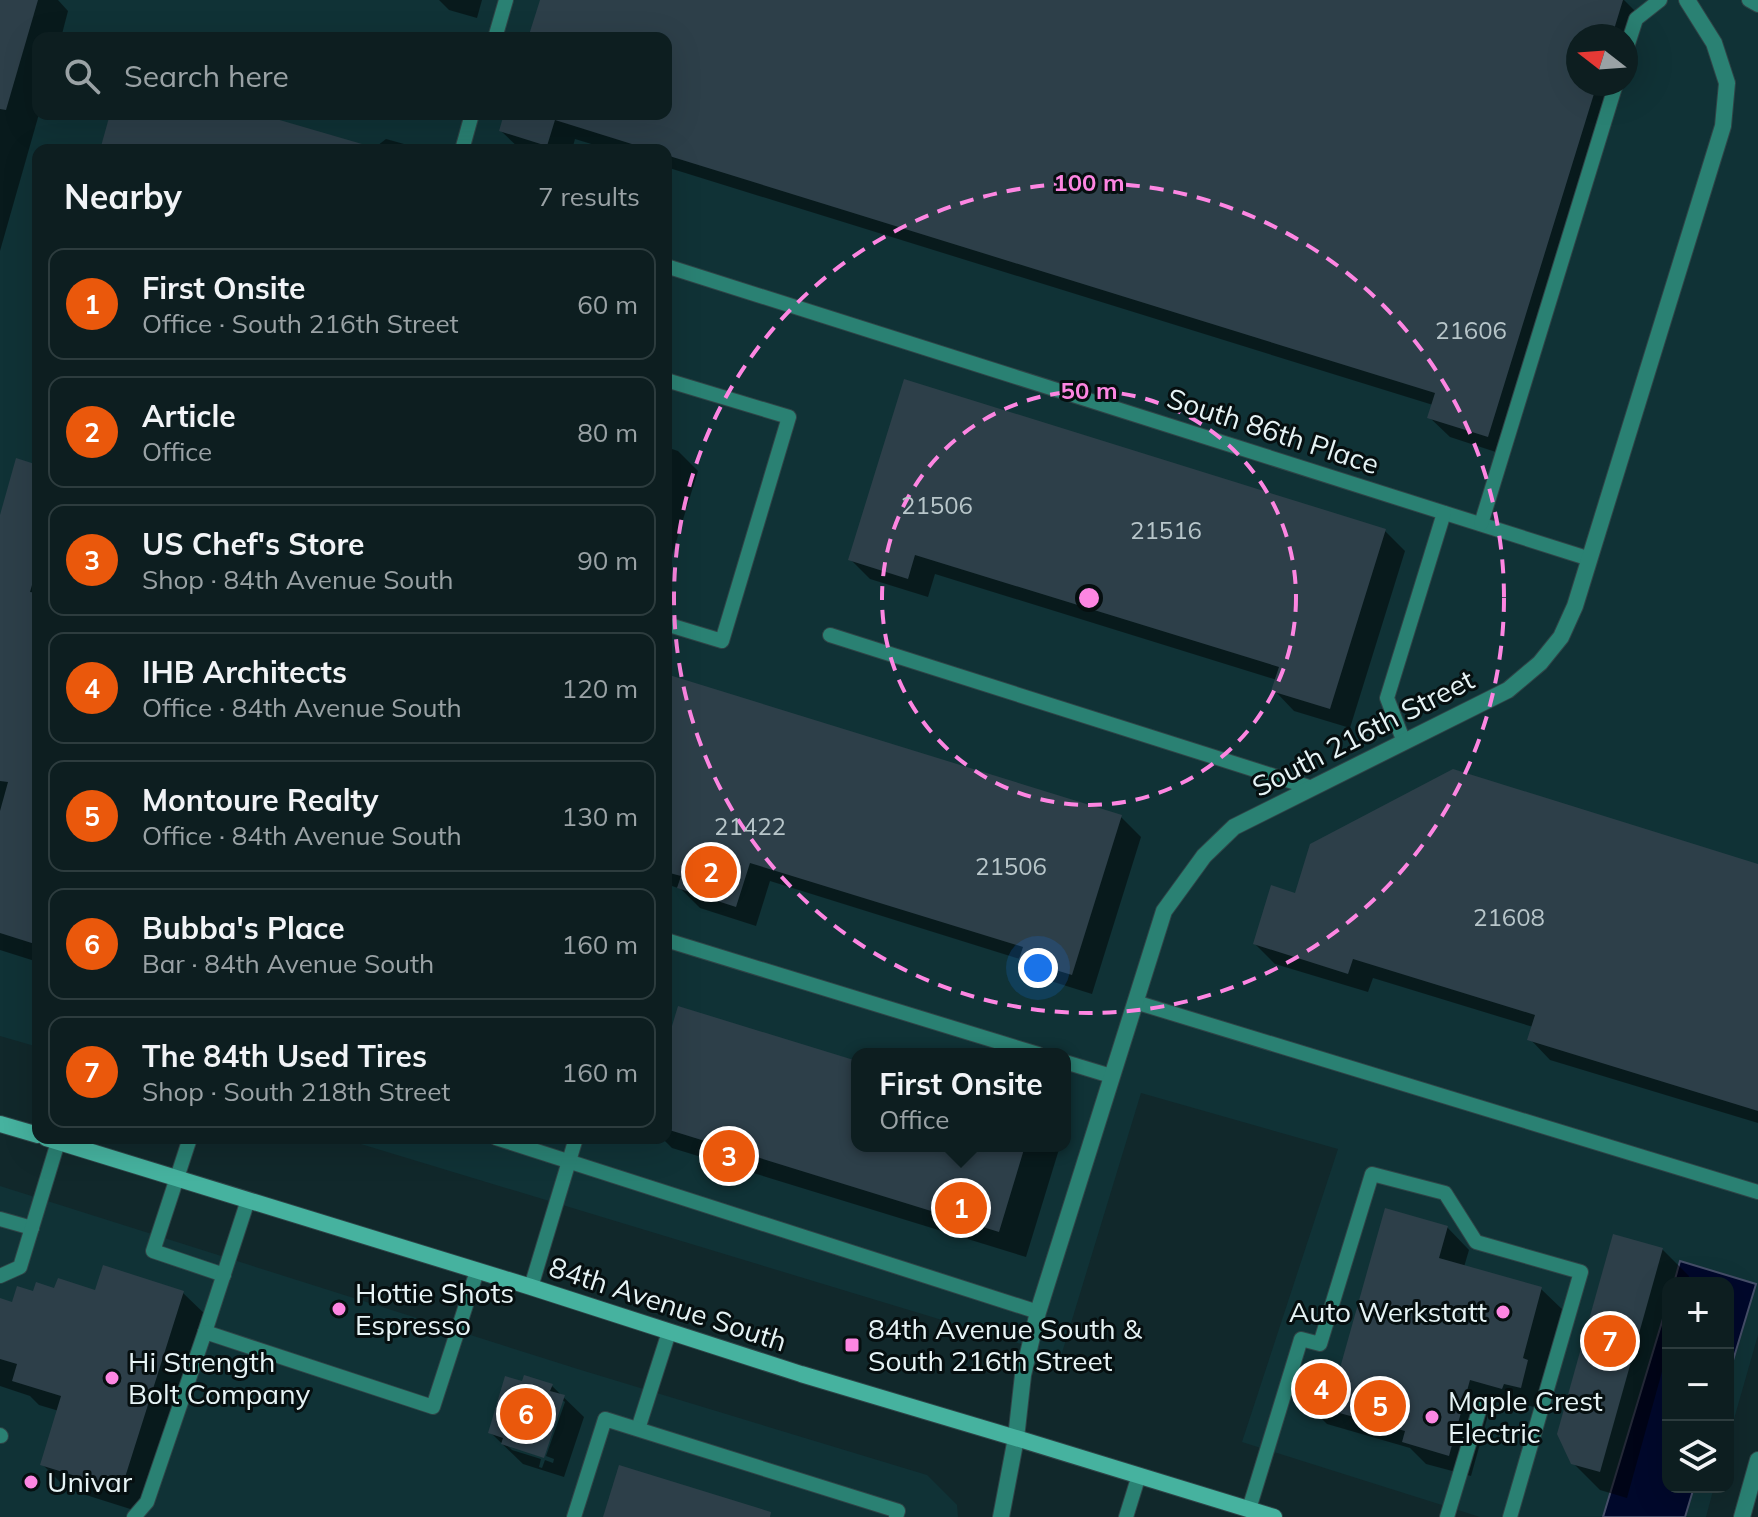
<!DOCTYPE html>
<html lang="en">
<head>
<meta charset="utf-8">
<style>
	:root { --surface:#0d1e20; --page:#1b2b2d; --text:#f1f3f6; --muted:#9aa2a5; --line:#2d3c3e; --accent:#ea580c }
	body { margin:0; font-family:Mulish,sans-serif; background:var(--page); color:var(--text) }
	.controls { position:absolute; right:24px; bottom:24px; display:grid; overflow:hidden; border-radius:16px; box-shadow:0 8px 32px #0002 }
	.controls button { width:72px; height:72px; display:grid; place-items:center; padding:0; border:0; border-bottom:2px solid var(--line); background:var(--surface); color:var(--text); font:40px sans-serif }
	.compass { position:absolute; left:1566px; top:24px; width:72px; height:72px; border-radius:50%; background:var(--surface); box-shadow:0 8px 32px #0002; rotate:287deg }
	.you { position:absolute; left:1038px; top:968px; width:28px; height:28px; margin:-20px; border:6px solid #fff; border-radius:50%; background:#1a73e8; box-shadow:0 0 0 12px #1a73e833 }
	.badge { display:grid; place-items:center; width:52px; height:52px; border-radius:50%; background:var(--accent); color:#fff; font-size:26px; font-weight:700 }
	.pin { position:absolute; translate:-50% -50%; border:4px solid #fff; box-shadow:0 2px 8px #0006 }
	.popup { position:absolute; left:851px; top:1048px; width:220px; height:104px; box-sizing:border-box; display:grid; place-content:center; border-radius:16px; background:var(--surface); filter:drop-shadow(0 2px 6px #0005); font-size:26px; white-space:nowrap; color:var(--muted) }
	.popup b { font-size:30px; color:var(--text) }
	.popup::after { content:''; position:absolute; left:50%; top:100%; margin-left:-16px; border:16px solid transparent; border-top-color:var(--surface) }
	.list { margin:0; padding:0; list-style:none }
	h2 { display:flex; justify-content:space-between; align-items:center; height:104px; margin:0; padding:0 32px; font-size:34px }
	h2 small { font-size:26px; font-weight:400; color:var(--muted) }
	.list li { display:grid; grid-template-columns:52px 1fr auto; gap:24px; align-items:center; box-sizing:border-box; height:112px; margin:0 16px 16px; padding:0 16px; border:2px solid var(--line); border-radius:16px }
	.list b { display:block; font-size:30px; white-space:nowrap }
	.list p { margin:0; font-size:26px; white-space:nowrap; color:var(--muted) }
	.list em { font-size:26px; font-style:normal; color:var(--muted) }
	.icon { flex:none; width:44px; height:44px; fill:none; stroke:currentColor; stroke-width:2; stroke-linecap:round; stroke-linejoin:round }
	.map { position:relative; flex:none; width:1758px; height:1517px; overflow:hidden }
	.search { position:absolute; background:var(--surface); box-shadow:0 8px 32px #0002; left:32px; top:32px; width:640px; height:88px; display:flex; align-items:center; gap:20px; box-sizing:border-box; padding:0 28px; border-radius:16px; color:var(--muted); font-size:30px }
	.panel { position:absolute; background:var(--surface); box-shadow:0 8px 32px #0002; left:32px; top:144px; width:640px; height:1000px; border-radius:16px }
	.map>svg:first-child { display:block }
	.built { fill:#103236; fill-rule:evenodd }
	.water { fill:#00082b; stroke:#454e68; stroke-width:2 }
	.shadow { fill:#0007; fill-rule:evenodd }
	.building { fill:#2d3f49 }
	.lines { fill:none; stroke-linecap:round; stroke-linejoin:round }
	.service-casing { stroke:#2f4447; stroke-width:16 }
	.minor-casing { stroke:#2f4447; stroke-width:18 }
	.secondary-casing { stroke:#2f4447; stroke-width:18 }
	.service { stroke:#2a8173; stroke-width:14 }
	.minor { stroke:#2a8173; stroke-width:16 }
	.secondary { stroke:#46b29f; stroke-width:16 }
	.ring { fill:none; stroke:#fd86e2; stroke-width:4; stroke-dasharray:14 10 }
	.poi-dot { fill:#fd86e2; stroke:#060f10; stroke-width:3 }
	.labels { text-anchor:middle; stroke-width:6; stroke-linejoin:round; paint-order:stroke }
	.number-label { font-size:24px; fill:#b8c6ca }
	.street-label { font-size:28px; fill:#e6f3f5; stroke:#060f10 }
	.poi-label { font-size:28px; fill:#e6f3f5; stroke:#060f10; text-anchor:start }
	.centre { fill:#fd86e2; stroke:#060f10; stroke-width:4 }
	.ring-label { font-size:24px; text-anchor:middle; font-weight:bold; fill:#fd86e2; stroke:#060f10; stroke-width:6; stroke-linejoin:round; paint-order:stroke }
</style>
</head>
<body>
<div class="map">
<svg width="1758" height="1517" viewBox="0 0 1758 1517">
	<rect width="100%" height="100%" fill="#11282b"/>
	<!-- built -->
	<g class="built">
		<path d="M0 0H1758V1335L1728 1440V1283H1668V1487H1714L1706 1517H1480L1242 1442 1338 1149 1141 1093 1061 1356 341 1138H666V150H38V1047L0 1036ZM1578 36H1626V84H1578ZM38 38H666V114H38ZM857 1054H1065V1146H857Z"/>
		<path d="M0 1186 581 1370 927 1475 957 1505 958 1517H0Z"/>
	</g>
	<!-- water -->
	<g class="water">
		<path d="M1680 1261 1756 1284 1728 1377V1283H1674Z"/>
		<path d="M1668 1302V1487H1694L1685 1517H1603Z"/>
	</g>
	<!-- shadow -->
	<g class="shadow">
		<path d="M0 0H58L68 11 61 38H38L39 114 0 251Z"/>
		<path d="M439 0H482L477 18 449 10Z"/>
		<path d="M542 0H1624L1643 19 1626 74V36H1578V84H1623L1508 456 1450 437 1429 417 1433 405 666 167V150H611L575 139 572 150H521L501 131 506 114H666V38H530Z"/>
		<path d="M112 114H251L373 149 386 139 415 147 418 150H102Z"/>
		<path d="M905 382 1385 531 1405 551 1350 728 1294 711 1274 690 1277 680 935 574 928 597 870 579 850 559Z"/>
		<path d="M666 447 678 451 698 471 669 565 666 563Z"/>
		<path d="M38 467V962L0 950V522Z"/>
		<path d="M666 676 1121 817 1141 837 1092 994 1041 978 1023 960 770 881 756 926 700 908 681 889 666 884Z"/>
		<path d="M1758 866V1123L1550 1060 1530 1039 1533 1027 1373 978 1368 992 1275 964 1255 944 1296 895Z"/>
		<path d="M666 1053 857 1063V1146H1060L1026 1257 672 1148 662 1138H666Z"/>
		<path d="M1447 1227 1469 1250 1464 1267 1541 1289 1564 1311 1542 1409 1526 1405 1524 1410 1492 1401 1471 1476 1426 1464 1410 1448 1327 1424 1305 1402 1342 1370Z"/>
		<path d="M1662 1249 1689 1276 1687 1283H1668V1350L1627 1498 1600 1490 1573 1463Z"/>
		<path d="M55 1291 183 1293 208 1317 146 1514 67 1489 42 1464 59 1411 39 1405 30 1396 0 1386V1301L13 1305 34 1294Z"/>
		<path d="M552 1386 584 1417 564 1477 523 1464 490 1432ZM561 1399 565 1402 546 1456 554 1459 553 1463 545 1460 542 1468 539 1467 541 1459 512 1450 506 1444Z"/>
	</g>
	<!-- building -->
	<g class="building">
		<path d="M0 0H38L6 110 0 109Z"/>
		<path d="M540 0H1623L1612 36H1578V84H1597L1488 437 1427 418 1435 393 666 155V150H651L555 120 547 146 499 131 504 114H666V38H528Z"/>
		<path d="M110 114H259L362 144 361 150H100Z"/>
		<path d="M904 379 1386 529 1330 709 1271 691 1279 667 915 555 908 579 848 560Z"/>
		<path d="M16 458 38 465V564L30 592 38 593V945L0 933V811L8 782 0 781V515Z"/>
		<path d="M666 674 1122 815 1072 975 1019 959 1023 947 750 863 736 907 677 888 681 876 666 872Z"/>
		<path d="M1453 769 1758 864V1111L1527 1040 1535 1015 1353 959 1348 974 1253 944 1271 885 1295 893 1310 844Z"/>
		<path d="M678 1006 857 1061V1146H1025L999 1232 666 1129V1046Z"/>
		<path d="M1385 1208 1448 1226 1439 1258 1542 1287 1523 1358 1528 1360 1521 1388 1504 1384 1502 1389 1470 1380 1449 1456 1402 1442 1405 1431 1303 1403 1315 1361 1340 1368Z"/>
		<path d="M1613 1234 1663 1248 1600 1472 1571 1464 1557 1434Z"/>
		<path d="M103 1265 184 1291 121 1490 40 1465 61 1396 12 1381 17 1364 0 1359V1298L12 1302 17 1286 33 1291 36 1282 54 1288 58 1278 95 1290Z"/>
		<path d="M524 1375 553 1384 550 1391 565 1395 544 1458 501 1444 503 1438 488 1433 505 1376 522 1381Z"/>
		<path d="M619 1465 771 1512 770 1517H603Z"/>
	</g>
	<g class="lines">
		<defs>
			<g id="service">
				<path d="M1749 0 1758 5"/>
				<path d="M495 38 506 0"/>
				<path d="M1626 50 1636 19 1660 0"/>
				<path d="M462 150 472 114"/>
				<path d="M666 266 1590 559"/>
				<path d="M666 380 789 417 722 641 666 624"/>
				<path d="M1481 524 1616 84"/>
				<path d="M830 635 1312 788"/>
				<path d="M1404 742 1387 698 1444 513"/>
				<path d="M666 940 1038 1054"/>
				<path d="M1135 1002 1758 1192"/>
				<path d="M1065 1062 1111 1076"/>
				<path d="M190 1138 153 1251 224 1275"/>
				<path d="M496 1138 1038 1312"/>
				<path d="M0 1219 32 1228"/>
				<path d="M0 1276 20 1267 58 1142"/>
				<path d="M531 1287 576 1138"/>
				<path d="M205 1332 248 1200"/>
				<path d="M638 1429 669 1332"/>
				<path d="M0 1435 1 1436"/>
				<path d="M1249 1509 1301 1339 1320 1344 1372 1174 1445 1193 1476 1242 1581 1272 1510 1517"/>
				<path d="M134 1517 147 1502 205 1332 433 1407 477 1271"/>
				<path d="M574 1517 605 1419 898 1511 896 1517"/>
				<path d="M1126 1517 1139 1475"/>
				<path d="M1447 1517 1481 1404"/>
			</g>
			<g id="minor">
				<path d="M1001 1517 1016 1438 1023 1375 1038 1312 1164 911 1204 856 1234 827 1508 690 1540 663 1561 637 1575 606 1723 126 1727 83 1714 43 1687 0"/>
				<path d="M1742 1517 1758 1460"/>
			</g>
			<g id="secondary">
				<path d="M0 1124 38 1135"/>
				<path d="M46 1138 531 1287 801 1374 1016 1438 1274 1517"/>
			</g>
		</defs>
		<!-- service casing -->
		<use href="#service" class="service-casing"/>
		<!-- minor casing -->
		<use href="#minor" class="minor-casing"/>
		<!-- secondary casing -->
		<use href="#secondary" class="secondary-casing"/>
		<!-- service -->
		<use href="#service" class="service"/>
		<!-- minor -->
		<use href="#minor" class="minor"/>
		<!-- secondary -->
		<use href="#secondary" class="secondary"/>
	</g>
	<!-- distance rings -->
	<g class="ring">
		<circle cx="1089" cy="598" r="207"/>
		<circle cx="1089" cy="598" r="415"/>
	</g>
	<!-- markers -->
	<g class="poi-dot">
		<circle cx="339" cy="1309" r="8"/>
		<circle cx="1503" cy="1312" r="8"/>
		<rect x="844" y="1337" width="16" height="16" rx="4"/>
		<circle cx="112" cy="1378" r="8"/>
		<circle cx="1432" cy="1417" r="8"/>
		<circle cx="31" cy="1482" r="8"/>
	</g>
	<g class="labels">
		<!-- number labels -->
		<g class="number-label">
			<text x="1471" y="339">21606</text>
			<text x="937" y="514">21506</text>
			<text x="1166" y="539">21516</text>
			<text x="750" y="835">21422</text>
			<text x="1011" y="875">21506</text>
			<text x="1509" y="926">21608</text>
		</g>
		<!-- street labels -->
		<g class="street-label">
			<text transform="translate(1273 431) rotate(18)" y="10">South 86th Place</text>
			<text transform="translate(1363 733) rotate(-27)" y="10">South 216th Street</text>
			<text transform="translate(668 1304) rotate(18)" y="10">84th Avenue South</text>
		</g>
		<!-- poi labels -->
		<g class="poi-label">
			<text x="355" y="1303">Hottie Shots<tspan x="355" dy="32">Espresso</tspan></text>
			<text x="1487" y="1322" text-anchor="end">Auto Werkstatt</text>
			<text x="868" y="1339">84th Avenue South &amp;<tspan x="868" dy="32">South 216th Street</tspan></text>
			<text x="128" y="1372">Hi Strength<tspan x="128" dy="32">Bolt Company</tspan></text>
			<text x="1448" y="1411">Maple Crest<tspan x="1448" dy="32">Electric</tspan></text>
			<text x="47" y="1492">Univar</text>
		</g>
	</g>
	<circle cx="1089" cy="598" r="12" class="centre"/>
	<g class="ring-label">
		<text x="1089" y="191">100 m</text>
		<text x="1089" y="399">50 m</text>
	</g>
</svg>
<div class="controls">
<button>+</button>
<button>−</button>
<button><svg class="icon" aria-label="layers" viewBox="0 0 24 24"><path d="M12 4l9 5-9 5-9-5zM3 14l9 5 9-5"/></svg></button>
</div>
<svg class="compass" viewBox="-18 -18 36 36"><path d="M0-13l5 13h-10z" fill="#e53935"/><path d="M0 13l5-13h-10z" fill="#9aa2a5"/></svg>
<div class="you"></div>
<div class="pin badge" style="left:961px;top:1208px">1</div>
<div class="popup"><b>First Onsite</b>Office</div>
<div class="pin badge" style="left:711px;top:872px">2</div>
<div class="pin badge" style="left:729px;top:1156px">3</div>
<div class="pin badge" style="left:1321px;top:1389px">4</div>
<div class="pin badge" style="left:1380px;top:1406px">5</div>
<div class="pin badge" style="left:526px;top:1414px">6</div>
<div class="pin badge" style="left:1610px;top:1341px">7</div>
<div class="search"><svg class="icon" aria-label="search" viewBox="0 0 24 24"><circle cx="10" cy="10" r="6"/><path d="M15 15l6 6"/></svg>Search here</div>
<section class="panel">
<h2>Nearby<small>7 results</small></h2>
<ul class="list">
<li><span class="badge">1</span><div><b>First Onsite</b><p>Office · South 216th Street</p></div><em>60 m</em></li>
<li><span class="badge">2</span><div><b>Article</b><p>Office</p></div><em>80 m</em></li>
<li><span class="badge">3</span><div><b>US Chef's Store</b><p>Shop · 84th Avenue South</p></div><em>90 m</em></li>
<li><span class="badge">4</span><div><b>IHB Architects</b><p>Office · 84th Avenue South</p></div><em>120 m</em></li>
<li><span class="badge">5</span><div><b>Montoure Realty</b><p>Office · 84th Avenue South</p></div><em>130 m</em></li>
<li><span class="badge">6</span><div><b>Bubba's Place</b><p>Bar · 84th Avenue South</p></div><em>160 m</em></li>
<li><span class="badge">7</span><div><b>The 84th Used Tires</b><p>Shop · South 218th Street</p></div><em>160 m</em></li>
</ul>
</section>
</div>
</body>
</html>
